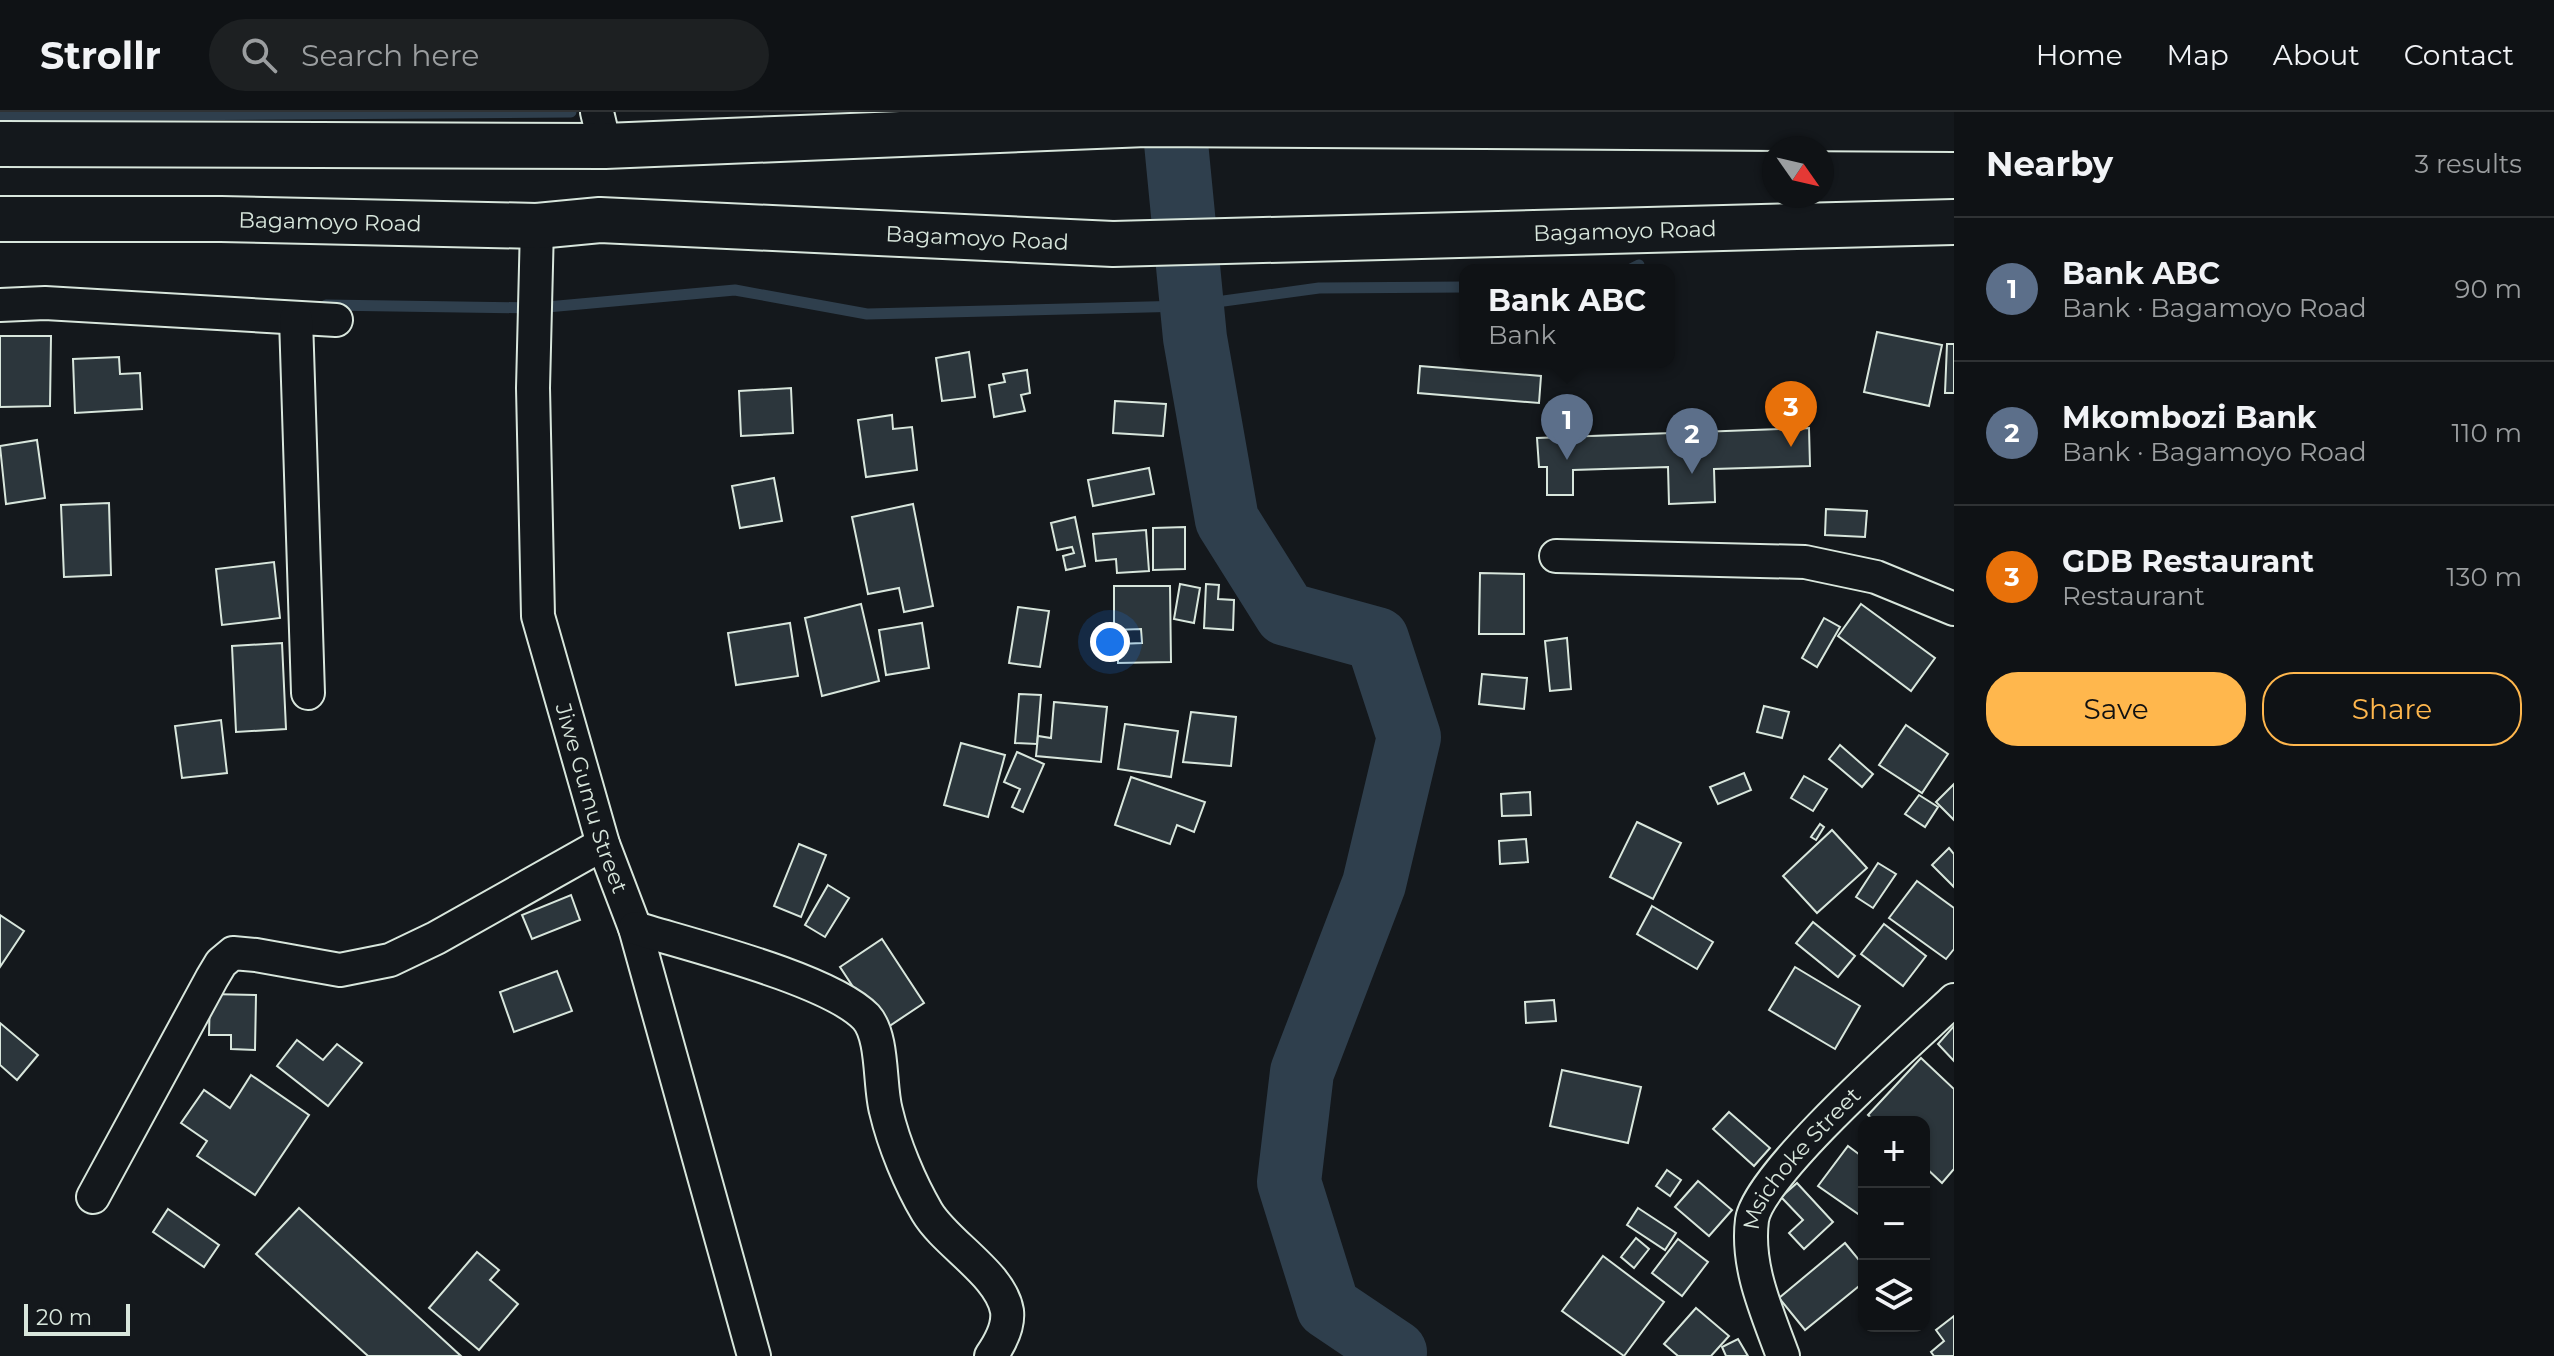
<!DOCTYPE html>
<html lang="en">
<head>
<meta charset="utf-8">
<style>
	:root { --surface:#0f1215; --page:#1d2022; --text:#f1f3f6; --muted:#9b9ea0; --line:#2f3234; --accent:#ffb74d }
	body { margin:0; font-family:Montserrat,sans-serif; background:var(--page); color:var(--text) }
	.controls { position:absolute; right:24px; bottom:24px; display:grid; overflow:hidden; border-radius:16px; box-shadow:0 2px 6px #0004 }
	.controls button { width:72px; height:72px; display:grid; place-items:center; padding:0; border:0; border-bottom:2px solid var(--line); background:var(--surface); color:var(--text); font:40px sans-serif }
	.compass { position:absolute; left:1762px; top:24px; width:72px; height:72px; border-radius:50%; background:var(--surface); box-shadow:0 2px 6px #0004; rotate:124deg }
	.scale { position:absolute; left:24px; bottom:20px; width:106px; box-sizing:border-box; padding-left:8px; border:4px solid #d8e6dc; border-top:0; font-size:22px; line-height:28px; white-space:nowrap; color:#d8e6dc; -webkit-text-stroke:6px #14181c; paint-order:stroke }
	.you { position:absolute; left:1110px; top:530px; width:28px; height:28px; margin:-20px; border:6px solid #fff; border-radius:50%; background:#1a73e8; box-shadow:0 0 0 12px #1a73e833 }
	.badge { display:grid; place-items:center; width:52px; height:52px; border-radius:50%; background:var(--accent); color:#fff; font-size:26px; font-weight:700 }
	.pin { position:absolute; translate:-50% -66px; filter:drop-shadow(0 2px 4px #0008) }
	.pin::after { content:''; position:absolute; top:42px; width:28px; height:24px; background:inherit; clip-path:polygon(0 0,100% 0,50% 100%) }
	.popup { position:absolute; left:1459px; top:152px; width:216px; height:104px; box-sizing:border-box; display:grid; place-content:center; border-radius:16px; background:var(--surface); filter:drop-shadow(0 2px 6px #0005); font-size:26px; white-space:nowrap; color:var(--muted) }
	.popup b { font-size:30px; color:var(--text) }
	.popup::after { content:''; position:absolute; left:50%; top:100%; margin-left:-16px; border:16px solid transparent; border-top-color:var(--surface) }
	.list { margin:0; padding:0; list-style:none }
	h2 { display:flex; justify-content:space-between; align-items:center; height:104px; margin:0; padding:0 32px; font-size:34px }
	h2 small { font-size:26px; font-weight:400; color:var(--muted) }
	.list li { display:grid; grid-template-columns:52px 1fr auto; gap:24px; align-items:center; box-sizing:border-box; height:144px; padding:0 32px; border-top:2px solid var(--line) }
	.list b { display:block; font-size:30px; white-space:nowrap }
	.list p { margin:0; font-size:26px; white-space:nowrap; color:var(--muted) }
	.list em { font-size:26px; font-style:normal; color:var(--muted) }
	.actions { display:flex; gap:16px; padding:24px 32px }
	.actions a { flex:1; padding:18px 0; border:2px solid var(--accent); border-radius:32px; text-align:center; font-size:28px; color:var(--accent) }
	.actions .main { background:var(--accent); color:#111 }
	.icon { flex:none; width:44px; height:44px; fill:none; stroke:currentColor; stroke-width:2; stroke-linecap:round; stroke-linejoin:round }
	.map { position:relative; flex:none; width:1954px; height:1244px; overflow:hidden }
	header { display:flex; align-items:center; gap:48px; box-sizing:border-box; height:112px; padding:0 40px; background:var(--surface); border-bottom:2px solid var(--line) }
	header strong { font-size:38px }
	nav { display:flex; gap:44px; margin-inline-start:auto; font-size:28px }
	.search { width:560px; height:72px; background:var(--page); display:flex; align-items:center; gap:20px; box-sizing:border-box; padding:0 28px; border-radius:44px; color:var(--muted); font-size:30px }
	main { display:flex }
	aside { flex:1; background:var(--surface) }
	.map>svg:first-child { display:block }
	.lines { fill:none; stroke-linecap:round; stroke-linejoin:round }
	.stream { stroke:#2f3f4d; stroke-width:11 }
	.river { stroke:#2f3f4d; stroke-width:64 }
	.building { fill:#2c363c; stroke:#d8e6dc; stroke-width:2 }
	.street-casing { stroke:#d8e6dc; stroke-width:36 }
	.highway-casing { stroke:#d8e6dc; stroke-width:48 }
	.street { stroke:#14181c; stroke-width:32 }
	.highway { stroke:#14181c; stroke-width:44 }
	.labels { text-anchor:middle; stroke-width:6; stroke-linejoin:round; paint-order:stroke }
	.street-label { font-size:22px; fill:#d8e6dc; stroke:#14181c }
</style>
</head>
<body>
<header>
<strong>Strollr</strong>
<div class="search"><svg class="icon" aria-label="search" viewBox="0 0 24 24"><circle cx="10" cy="10" r="6"/><path d="M15 15l6 6"/></svg>Search here</div>
<nav><a>Home</a><a>Map</a><a>About</a><a>Contact</a></nav>
</header>
<main>
<div class="map">
<svg width="1954" height="1244" viewBox="0 0 1954 1244">
	<rect width="100%" height="100%" fill="#14181c"/>
	<g class="lines">
		<!-- stream -->
		<g class="stream">
			<path d="M0 4 571 0"/>
			<path d="M1629 158 1639 153"/>
			<path d="M326 193 536 196 735 178 867 202 1187 194 1319 176 1465 175"/>
		</g>
		<!-- river -->
		<path class="river" d="M1173 0 1195 226 1227 408 1286 502 1377 527 1409 625 1374 772 1302 960 1289 1070 1328 1195 1395 1240 1393 1244"/>
	</g>
	<!-- building -->
	<g class="building">
		<path d="M1877 220 1942 233 1929 294 1864 280Z"/>
		<path d="M0 224H51L50 294 0 295Z"/>
		<path d="M1947 232H1954V281H1945Z"/>
		<path d="M969 240 975 285 942 289 936 246Z"/>
		<path d="M119 245 120 262 140 261 142 297 75 301 73 247Z"/>
		<path d="M1420 254 1541 264 1539 291 1418 281Z"/>
		<path d="M1027 258 1030 281 1021 283 1025 299 994 305 989 273 1005 270 1003 262Z"/>
		<path d="M791 276 793 321 741 324 739 279Z"/>
		<path d="M1115 289 1166 292 1163 324 1113 321Z"/>
		<path d="M892 303 893 317 912 315 917 358 866 365 858 308Z"/>
		<path d="M1809 316 1810 354 1714 357 1715 390 1669 392 1668 355 1573 358V383H1547V355H1539L1537 326Z"/>
		<path d="M37 328 45 386 6 392 0 334Z"/>
		<path d="M1149 356 1154 382 1093 394 1088 368Z"/>
		<path d="M774 366 782 409 740 416 732 374Z"/>
		<path d="M109 391 111 463 64 465 61 393Z"/>
		<path d="M913 392 933 494 904 500 899 476 868 482 852 405Z"/>
		<path d="M1826 397 1867 399 1865 425 1825 423Z"/>
		<path d="M1075 405 1085 454 1066 458 1063 444 1074 441 1072 435 1057 438 1051 411Z"/>
		<path d="M1185 415V457L1153 458V416Z"/>
		<path d="M1146 418 1149 459 1117 461 1116 447 1096 449 1093 422Z"/>
		<path d="M274 450 280 506 222 513 216 457Z"/>
		<path d="M1480 461 1524 462V522H1479Z"/>
		<path d="M1180 472 1200 476 1194 511 1174 507Z"/>
		<path d="M1206 472 1219 473 1218 487 1234 488 1233 518 1204 516Z"/>
		<path d="M1114 474H1170L1171 550 1118 551V532L1142 531 1141 517 1114 518Z"/>
		<path d="M861 492 879 569 822 584 805 506Z"/>
		<path d="M1861 492 1935 546 1911 579 1838 524Z"/>
		<path d="M1018 495 1049 499 1040 555 1009 551Z"/>
		<path d="M1824 506 1840 515 1817 555 1802 546Z"/>
		<path d="M790 511 798 564 736 573 728 521Z"/>
		<path d="M922 511 929 556 886 563 879 518Z"/>
		<path d="M1567 526 1571 577 1550 579 1545 529Z"/>
		<path d="M282 531 286 617 236 620 232 534Z"/>
		<path d="M1482 562 1527 566 1524 597 1479 592Z"/>
		<path d="M1019 582 1041 583 1037 632 1015 631Z"/>
		<path d="M1054 590 1107 595 1101 650 1036 644 1038 624 1051 626Z"/>
		<path d="M1764 594 1789 600 1782 626 1757 620Z"/>
		<path d="M1191 600 1236 605 1231 654 1183 650Z"/>
		<path d="M221 608 227 661 182 666 175 614Z"/>
		<path d="M1125 612 1178 619 1171 665 1118 657Z"/>
		<path d="M1906 613 1948 642 1922 681 1879 653Z"/>
		<path d="M961 631 1005 643 988 705 944 693Z"/>
		<path d="M1840 633 1873 662 1862 675 1829 647Z"/>
		<path d="M1017 640 1044 652 1023 700 1012 695 1020 677 1004 670Z"/>
		<path d="M1744 661 1751 678 1718 692 1710 675Z"/>
		<path d="M1804 664 1827 677 1813 699 1791 686Z"/>
		<path d="M1131 665 1205 690 1194 720 1177 713 1170 732 1115 713Z"/>
		<path d="M1954 672V708L1936 690Z"/>
		<path d="M1530 680 1531 703 1502 704 1501 682Z"/>
		<path d="M1919 683 1938 695 1925 715 1905 702Z"/>
		<path d="M1637 710 1681 731 1653 787 1610 765Z"/>
		<path d="M1820 712 1824 715 1816 728 1811 725Z"/>
		<path d="M1832 718 1867 756 1817 801 1783 764Z"/>
		<path d="M1526 727 1528 750 1500 752 1499 729Z"/>
		<path d="M799 732 826 743 801 805 774 794Z"/>
		<path d="M1949 736 1954 742V775L1932 753Z"/>
		<path d="M1878 751 1896 762 1873 796 1856 785Z"/>
		<path d="M1917 769 1954 796V837L1946 847 1889 806Z"/>
		<path d="M828 773 849 786 825 825 805 813Z"/>
		<path d="M571 783 580 808 532 827 522 803Z"/>
		<path d="M1652 794 1713 830 1697 857 1637 822Z"/>
		<path d="M0 803 24 819 0 855Z"/>
		<path d="M1813 810 1855 844 1838 865 1796 831Z"/>
		<path d="M1884 812 1926 844 1903 874 1861 842Z"/>
		<path d="M882 827 924 891 882 919 840 855Z"/>
		<path d="M1795 855 1860 894 1835 937 1769 898Z"/>
		<path d="M557 859 572 899 514 920 500 880Z"/>
		<path d="M210 882 256 883 255 938 231 937V923H209Z"/>
		<path d="M1554 888 1556 909 1526 911 1525 890Z"/>
		<path d="M0 911 38 943 17 968 0 953Z"/>
		<path d="M1954 914V949L1938 932Z"/>
		<path d="M297 928 323 948 337 932 362 951 328 994 277 954Z"/>
		<path d="M1921 946 1954 977V1057L1942 1071 1924 1054V1010H1876L1868 1003Z"/>
		<path d="M1562 958 1641 975 1628 1031 1550 1014Z"/>
		<path d="M251 963 309 1003 255 1083 197 1044 207 1029 181 1011 204 978 230 996Z"/>
		<path d="M1729 1000 1770 1036 1754 1054 1713 1017Z"/>
		<path d="M1848 1034 1864 1046V1106L1818 1074Z"/>
		<path d="M1667 1058 1681 1068 1670 1084 1656 1074Z"/>
		<path d="M1698 1069 1732 1098 1709 1124 1675 1095Z"/>
		<path d="M1797 1071 1833 1110 1804 1137 1789 1121 1803 1108 1781 1085Z"/>
		<path d="M299 1096 413 1200 461 1244H368L256 1142Z"/>
		<path d="M1638 1096 1676 1121 1665 1138 1627 1113Z"/>
		<path d="M168 1097 219 1133 204 1155 153 1120Z"/>
		<path d="M1636 1126 1649 1137 1634 1156 1621 1145Z"/>
		<path d="M1678 1127 1708 1150 1682 1184 1652 1161Z"/>
		<path d="M1845 1131 1864 1154V1170L1805 1218 1779 1186Z"/>
		<path d="M477 1140 499 1158 490 1168 518 1192 479 1238 429 1196Z"/>
		<path d="M1603 1144 1664 1190 1624 1244 1562 1199Z"/>
		<path d="M1696 1196 1729 1224 1711 1244H1678L1664 1232Z"/>
		<path d="M1954 1204V1244H1934L1931 1240 1944 1229 1936 1218Z"/>
		<path d="M1738 1227 1748 1244H1726L1722 1235Z"/>
	</g>
	<g class="lines">
		<defs>
			<g id="street">
				<path d="M597 0 605 34"/>
				<path id="s1" d="M537 114 533 276 538 504 603 732 635 816 754 1244"/>
				<path d="M0 193 45 191 336 208"/>
				<path d="M296 207 308 581"/>
				<path d="M1556 444 1805 450 1876 465 1954 497"/>
				<path d="M635 816C690 833 829 867 866 905 884 925 879 974 886 999 894 1033 910 1071 927 1100 946 1132 1001 1162 1007 1199 1009 1215 1000 1231 991 1244"/>
				<path d="M93 1085 212 866 221 851 233 841 256 843 340 858 390 848 436 826 603 732"/>
				<path id="s2" d="M1783 1244C1767 1200 1746 1155 1752 1108 1758 1062 1915 925 1954 888"/>
			</g>
			<g id="highway">
				<path d="M0 32 605 34 1146 12 1954 17"/>
				<path id="s3" d="M0 107H221L537 114 600 108 1113 132 1954 110"/>
			</g>
		</defs>
		<!-- street casing -->
		<use href="#street" class="street-casing"/>
		<!-- highway casing -->
		<use href="#highway" class="highway-casing"/>
		<!-- street -->
		<use href="#street" class="street"/>
		<!-- highway -->
		<use href="#highway" class="highway"/>
	</g>
	<g class="labels">
		<!-- street labels -->
		<g class="street-label">
			<text dy="8" stroke="none"><textPath href="#s3" startOffset="330">Bagamoyo Road</textPath></text>
			<text dy="8" stroke="none"><textPath href="#s3" startOffset="1626">Bagamoyo Road</textPath></text>
			<text dy="8" stroke="none"><textPath href="#s3" startOffset="978">Bagamoyo Road</textPath></text>
			<text dy="8" stroke="none"><textPath href="#s1" startOffset="580">Jiwe Gumu Street</textPath></text>
			<text dy="8" stroke="none"><textPath href="#s2" startOffset="220">Msichoke Street</textPath></text>
		</g>
	</g>
</svg>
<div class="controls">
<button>+</button>
<button>−</button>
<button><svg class="icon" aria-label="layers" viewBox="0 0 24 24"><path d="M12 4l9 5-9 5-9-5zM3 14l9 5 9-5"/></svg></button>
</div>
<svg class="compass" viewBox="-18 -18 36 36"><path d="M0-13l5 13h-10z" fill="#e53935"/><path d="M0 13l5-13h-10z" fill="#9b9ea0"/></svg>
<div class="scale">20 m</div>
<div class="you"></div>
<div class="pin badge" style="left:1567px;top:348px;background:#5c6f8a">1</div>
<div class="popup"><b>Bank ABC</b>Bank</div>
<div class="pin badge" style="left:1692px;top:362px;background:#5c6f8a">2</div>
<div class="pin badge" style="left:1791px;top:335px;background:#e8710a">3</div>
</div>
<aside>
<h2>Nearby<small>3 results</small></h2>
<ul class="list">
<li><span class="badge" style="background:#5c6f8a">1</span><div><b>Bank ABC</b><p>Bank · Bagamoyo Road</p></div><em>90 m</em></li>
<li><span class="badge" style="background:#5c6f8a">2</span><div><b>Mkombozi Bank</b><p>Bank · Bagamoyo Road</p></div><em>110 m</em></li>
<li><span class="badge" style="background:#e8710a">3</span><div><b>GDB Restaurant</b><p>Restaurant</p></div><em>130 m</em></li>
</ul>
<div class="actions"><a class="main">Save</a><a>Share</a></div>
</aside>
</main>
</body>
</html>
